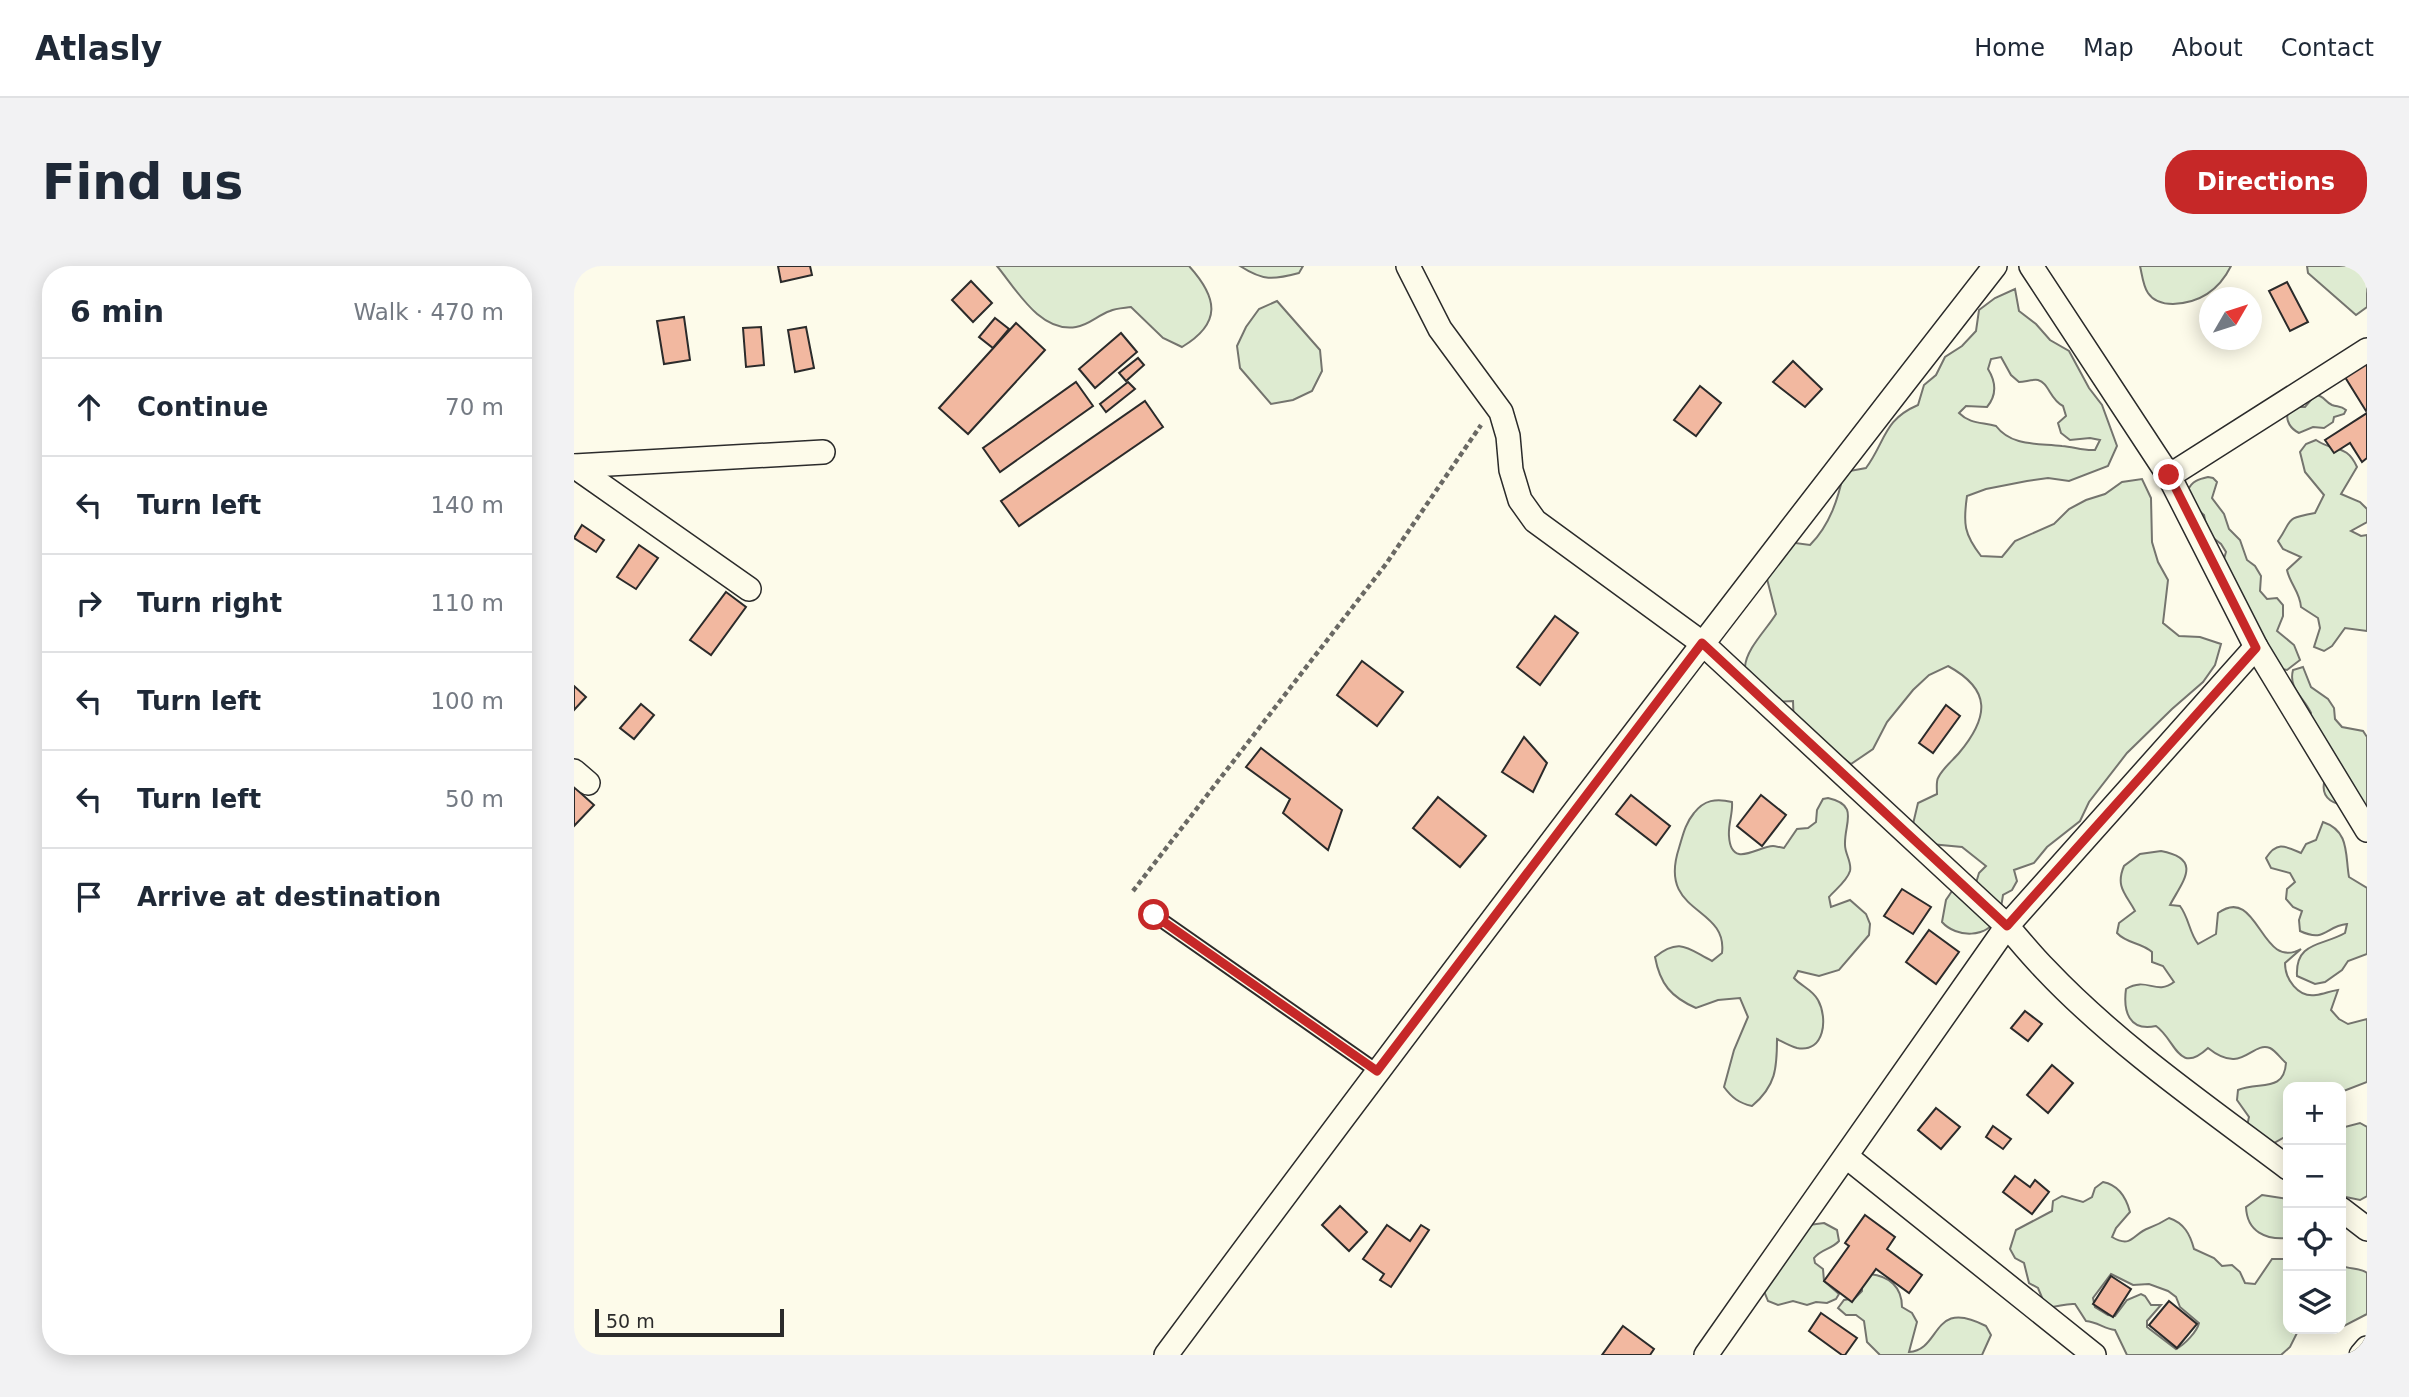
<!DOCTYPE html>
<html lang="en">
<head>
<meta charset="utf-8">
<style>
	:root { --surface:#fff; --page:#f2f2f3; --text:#1f2937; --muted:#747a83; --line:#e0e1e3; --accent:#c62828 }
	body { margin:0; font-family:"DejaVu Sans",sans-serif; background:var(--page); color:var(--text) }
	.controls { position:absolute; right:21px; bottom:21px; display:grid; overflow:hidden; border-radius:14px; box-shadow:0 4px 18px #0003 }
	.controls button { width:63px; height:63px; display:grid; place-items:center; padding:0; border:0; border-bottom:2px solid var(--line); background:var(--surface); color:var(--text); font:35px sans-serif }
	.compass { position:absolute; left:1625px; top:21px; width:63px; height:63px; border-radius:50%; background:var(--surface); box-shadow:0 4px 18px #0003; rotate:51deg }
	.scale { position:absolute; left:21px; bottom:18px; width:189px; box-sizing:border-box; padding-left:7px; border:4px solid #2b2b2b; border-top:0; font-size:19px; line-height:24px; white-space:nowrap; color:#2b2b2b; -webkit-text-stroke:5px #fdfbea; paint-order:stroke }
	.stop { position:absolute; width:21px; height:21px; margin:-16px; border:5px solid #c62828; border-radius:50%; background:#fff }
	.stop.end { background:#c62828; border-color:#fff; box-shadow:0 2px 7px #0008 }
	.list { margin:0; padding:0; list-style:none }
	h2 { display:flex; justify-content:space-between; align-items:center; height:91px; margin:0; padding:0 28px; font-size:30px }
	h2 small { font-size:23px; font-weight:400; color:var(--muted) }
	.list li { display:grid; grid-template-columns:46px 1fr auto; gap:21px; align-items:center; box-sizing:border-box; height:98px; padding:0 28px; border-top:2px solid var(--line) }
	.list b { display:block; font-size:26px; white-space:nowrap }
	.list em { font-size:23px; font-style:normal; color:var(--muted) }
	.icon { flex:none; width:38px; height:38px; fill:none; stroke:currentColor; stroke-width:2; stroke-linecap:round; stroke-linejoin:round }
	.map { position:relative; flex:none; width:1793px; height:1089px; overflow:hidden; border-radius:28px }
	header { display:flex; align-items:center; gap:42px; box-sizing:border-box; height:98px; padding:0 35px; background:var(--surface); border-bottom:2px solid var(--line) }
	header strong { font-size:33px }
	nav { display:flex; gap:38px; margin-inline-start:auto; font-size:24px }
	.intro { display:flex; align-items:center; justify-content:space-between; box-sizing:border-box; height:168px; padding:0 42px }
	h1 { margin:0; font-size:49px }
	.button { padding:18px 32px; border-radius:28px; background:var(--accent); color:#fff; font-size:24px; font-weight:700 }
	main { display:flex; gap:42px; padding:0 42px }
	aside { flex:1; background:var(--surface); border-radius:28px; box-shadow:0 4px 18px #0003 }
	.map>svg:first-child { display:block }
	.green { fill:#deebd1; stroke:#74746e; stroke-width:2; fill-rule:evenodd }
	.building { fill:#f2b8a0; stroke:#2b2b2b; stroke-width:2 }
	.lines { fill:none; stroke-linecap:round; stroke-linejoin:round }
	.lane-casing { stroke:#2b2b2b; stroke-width:16 }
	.street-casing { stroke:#2b2b2b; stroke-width:26 }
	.path { stroke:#6a6964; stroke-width:4.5; stroke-dasharray:5 3.5; stroke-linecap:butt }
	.lane { stroke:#fdfbea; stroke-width:12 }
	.street { stroke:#fdfbea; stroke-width:23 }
	.route { stroke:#c62828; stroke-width:9 }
</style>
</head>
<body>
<header>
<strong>Atlasly</strong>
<nav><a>Home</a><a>Map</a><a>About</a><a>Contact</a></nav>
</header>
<div class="intro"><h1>Find us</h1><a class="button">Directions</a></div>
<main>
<aside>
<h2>6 min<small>Walk · 470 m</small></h2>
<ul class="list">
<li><svg class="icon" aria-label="ahead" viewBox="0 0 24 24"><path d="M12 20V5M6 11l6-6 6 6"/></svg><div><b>Continue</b></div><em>70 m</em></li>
<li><svg class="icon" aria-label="left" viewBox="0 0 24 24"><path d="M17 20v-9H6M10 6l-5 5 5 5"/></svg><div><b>Turn left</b></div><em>140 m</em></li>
<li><svg class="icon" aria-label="right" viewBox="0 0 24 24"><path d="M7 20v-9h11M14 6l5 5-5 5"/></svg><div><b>Turn right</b></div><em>110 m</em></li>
<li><svg class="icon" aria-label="left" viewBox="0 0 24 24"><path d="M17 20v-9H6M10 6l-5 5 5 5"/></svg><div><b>Turn left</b></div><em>100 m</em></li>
<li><svg class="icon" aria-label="left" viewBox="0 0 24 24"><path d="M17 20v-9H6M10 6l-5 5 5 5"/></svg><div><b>Turn left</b></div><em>50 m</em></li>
<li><svg class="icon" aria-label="arrive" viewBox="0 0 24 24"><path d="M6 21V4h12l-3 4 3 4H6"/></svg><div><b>Arrive at destination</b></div></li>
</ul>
</aside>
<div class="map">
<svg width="1793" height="1089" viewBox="0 0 1793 1089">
	<rect width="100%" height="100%" fill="#fdfbea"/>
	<!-- green -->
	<g class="green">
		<path d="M423 0H615C644 32 648 57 608 81L589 72 557 41C551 42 542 42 536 45 524 49 515 59 502 61 466 67 442 23 423 0Z"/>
		<path d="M666 0H729L725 7C699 14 689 15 666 0Z"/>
		<path d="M1566 0H1657C1645 24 1625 37 1599 38 1589 38 1580 36 1574 27 1569 20 1568 8 1566 0Z"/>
		<path d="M1733 0H1793V41L1782 49 1734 7Z"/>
		<path d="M1441 23 1445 45 1462 58 1476 74 1495 85 1515 122 1528 139 1543 180 1534 200 1495 215 1474 212 1453 215 1412 223 1393 230C1389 258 1390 268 1407 290L1428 291 1441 275 1480 258 1495 243 1512 234 1531 228 1548 216 1568 213 1577 232 1578 276 1584 296 1594 314 1589 357 1605 370 1626 371 1647 378 1641 399 1629 416 1598 443 1553 487 1515 536 1506 555 1473 581 1460 597 1440 604 1443 615 1438 624 1429 629C1428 636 1427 644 1424 650 1414 673 1382 672 1368 656L1372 634 1378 625 1388 627 1402 617 1405 607 1412 600 1388 581 1346 577 1339 558 1344 537 1363 528C1363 523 1362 516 1364 512 1368 503 1379 494 1385 487 1415 451 1418 424 1374 400L1355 409 1339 424 1313 456 1299 483 1277 498 1249 477 1220 462 1219 435 1200 436 1179 427C1177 420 1171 409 1171 401 1172 383 1193 363 1202 348L1192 309 1214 276 1236 279C1256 259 1264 233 1270 206L1292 202C1312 175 1309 154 1344 139L1350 119 1362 109 1371 91 1388 80 1402 65 1405 44 1421 32ZM1427 91 1437 109 1445 116C1451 116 1458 113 1464 114 1475 117 1476 134 1489 140L1492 150 1484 157 1487 167 1496 174 1516 172 1526 174 1521 184C1510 185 1500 181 1488 180 1465 177 1438 181 1422 160 1407 156 1396 158 1385 147L1392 140 1413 141C1423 129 1422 116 1414 103L1417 93Z"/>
		<path d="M703 35 746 84 748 105 738 125 719 134 697 138 666 102 663 80 672 61 685 43Z"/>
		<path d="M1741 129C1750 129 1751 136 1758 139 1764 141 1767 140 1772 144L1770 148 1760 151 1759 156 1750 162 1739 161 1725 167C1717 163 1711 155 1714 146L1722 141H1731Z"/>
		<path d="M1742 174C1761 187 1772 177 1783 201L1767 228 1786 236 1793 243V256L1777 265 1787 270 1793 269V365L1771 362 1758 380 1750 385 1740 381 1746 362 1744 352 1727 341C1726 326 1716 318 1713 304L1727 291 1709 283 1704 275C1720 252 1709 253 1741 247L1750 229 1731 206 1726 186 1732 178Z"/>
		<path d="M1634 211 1639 212 1643 216 1638 232 1650 248 1655 263 1666 274 1673 294 1681 300 1687 310 1686 325 1693 333 1703 332 1709 339V350L1703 365 1720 379 1726 394 1713 404 1708 403 1658 328 1660 313 1649 296 1652 286 1647 278 1634 268 1630 249 1618 239 1614 224C1618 215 1625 213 1634 211Z"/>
		<path d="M1729 401 1737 421 1754 433 1760 442 1761 453 1768 461 1789 465 1793 471V545C1771 540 1739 539 1753 508L1733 456 1737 447C1730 431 1714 423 1719 404Z"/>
		<path d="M1254 532C1286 539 1270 557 1271 579 1271 588 1278 596 1276 605 1273 615 1262 623 1255 631L1257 641 1276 634 1292 648 1296 658 1295 669 1265 704 1245 710 1224 705 1220 712C1227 720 1239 724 1244 734 1254 752 1251 787 1223 782 1216 780 1209 776 1203 773 1203 802 1202 820 1178 840 1165 837 1158 832 1150 821L1160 784 1174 751 1166 732 1144 734 1122 742C1097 731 1086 718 1081 691 1106 671 1114 683 1138 695L1148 687C1154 639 1083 649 1105 582 1109 569 1111 558 1120 547 1130 534 1142 532 1158 536 1159 548 1154 558 1155 570 1157 604 1184 580 1199 580 1200 580 1210 582 1210 582L1223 563 1234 562 1242 556 1243 544 1249 533Z"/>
		<path d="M1749 556C1776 565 1771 589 1775 611L1793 622V688L1774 695 1768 704 1751 716 1741 718 1723 710C1721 675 1749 680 1771 667L1773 658C1751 660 1752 677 1726 665L1725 654 1728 645 1719 641 1712 633 1713 623 1721 616 1716 607 1697 602 1692 592C1703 575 1711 580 1727 587L1732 578 1742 574Z"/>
		<path d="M1587 585C1630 593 1608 616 1596 639L1606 640C1615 652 1615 666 1624 678L1642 668 1644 647C1685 618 1686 706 1727 683L1711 697C1711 713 1724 732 1742 729 1750 728 1756 725 1764 724L1757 744 1765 753 1774 758 1793 753V816L1767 826V821H1714V869L1693 881 1673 860 1675 851 1663 834 1664 824C1685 815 1710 827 1712 797 1707 793 1702 785 1696 782 1677 775 1669 810 1634 782 1604 810 1602 774 1582 760 1555 766 1549 745 1552 723 1573 710 1582 730 1600 716L1589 700 1578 696V686C1567 676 1553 678 1543 667L1545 657 1561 645C1552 628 1541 621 1550 600L1566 588Z"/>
		<path d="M1786 857 1793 861V930L1786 934 1767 930V862Z"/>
		<path d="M1529 916C1545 919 1552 931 1556 946L1542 962 1538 971C1558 983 1558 968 1575 962 1583 959 1587 957 1595 952 1610 957 1616 968 1620 983L1640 992 1648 1000 1658 999 1666 1006 1671 1017 1681 1018 1698 993H1714V1063H1725L1716 1081 1707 1089H1553L1541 1064C1530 1063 1524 1056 1512 1055L1501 1038C1490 1037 1483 1042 1472 1041L1464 1022 1455 1017 1450 997 1441 992 1436 983 1442 964 1478 945 1479 935 1488 930 1509 936 1518 931 1521 922ZM1537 1008 1559 1019 1575 1018 1594 1025 1602 1031 1606 1041 1625 1057C1623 1066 1610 1079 1602 1083L1573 1061V1055L1587 1039H1577L1571 1030 1567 1028 1553 1034 1541 1050 1534 1049 1521 1041 1519 1032Z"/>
		<path d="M1688 929 1714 933V972C1692 974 1673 966 1672 941Z"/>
		<path d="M1250 957 1263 964 1265 975C1258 983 1247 983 1240 992L1241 997 1249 1003 1250 1015 1265 1028 1262 1033 1253 1037 1242 1036 1233 1039 1219 1035 1204 1039 1194 1035 1190 1025 1235 959Z"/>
		<path d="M1767 999C1775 1004 1785 1001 1793 1007V1048L1770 1060 1767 1059Z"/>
		<path d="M1296 1008C1315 1010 1328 1021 1328 1041L1338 1047 1343 1056 1335 1086C1368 1084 1357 1031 1412 1060L1417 1069 1408 1089H1306L1293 1076 1290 1055 1282 1049H1272L1264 1042 1270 1034 1281 1032 1288 1025V1014Z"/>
	</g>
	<!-- building -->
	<g class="building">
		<path d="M204 0H236L238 9 207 16Z"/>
		<path d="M397 15 418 37 399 56 378 34Z"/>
		<path d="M1713 16 1734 56 1716 65 1695 25Z"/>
		<path d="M110 51 116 94 90 98 83 55Z"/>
		<path d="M421 52 435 63 419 82 405 71Z"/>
		<path d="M442 57 471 84 394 168 365 142Z"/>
		<path d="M187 61 190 99 172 101 169 62Z"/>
		<path d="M232 61 240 102 221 106 214 64Z"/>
		<path d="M547 67 563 86 521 122 505 103Z"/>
		<path d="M1793 87V144L1792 145 1766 103Z"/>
		<path d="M564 92 570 99 552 115 545 107Z"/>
		<path d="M1219 95 1248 123 1231 141 1199 116Z"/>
		<path d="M502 116 519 140 426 206 409 182Z"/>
		<path d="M554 116 561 123 532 146 526 138Z"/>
		<path d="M1126 120 1147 137 1122 170 1100 154Z"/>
		<path d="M571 135 589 161 445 260 427 235Z"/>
		<path d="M1793 147V192L1788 196 1776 177 1760 187 1751 174Z"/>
		<path d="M8 259 30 274 22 286 0 272Z"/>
		<path d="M65 279 84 292 62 323 43 311Z"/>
		<path d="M152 326 172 341 137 389 116 374Z"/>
		<path d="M981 350 1004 367 966 419 943 401Z"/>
		<path d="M788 395 829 426 803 460 763 429Z"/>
		<path d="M0 420 12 431 0 444Z"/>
		<path d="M67 438 80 449 60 473 46 462Z"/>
		<path d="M1372 439 1386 450 1359 487 1345 477Z"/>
		<path d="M950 471 973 497 959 526 928 506Z"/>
		<path d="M687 482 768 544 754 584 709 547 716 533 672 501Z"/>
		<path d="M1 522 20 539 0 560V523Z"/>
		<path d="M1057 529 1096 560 1082 579 1042 548Z"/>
		<path d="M1187 529 1212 549 1188 580 1163 560Z"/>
		<path d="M864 531 912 570 886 601 839 562Z"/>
		<path d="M1328 623 1357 641 1339 668 1310 650Z"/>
		<path d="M1355 664 1385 686 1362 718 1332 696Z"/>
		<path d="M1451 745 1468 758 1454 775 1437 762Z"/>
		<path d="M1478 799 1499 817 1474 847 1453 829Z"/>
		<path d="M1362 842 1386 861 1367 883 1344 864Z"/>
		<path d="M1419 860 1437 873 1429 883 1412 871Z"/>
		<path d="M1441 910 1456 921 1461 914 1475 926 1458 948 1429 926Z"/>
		<path d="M766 940 793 966 775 985 748 959Z"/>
		<path d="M1291 949 1321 971 1313 983 1348 1009 1335 1027 1302 1003 1278 1036 1250 1015 1275 980 1271 977Z"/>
		<path d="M813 959 836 975 847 959 855 964 817 1021 806 1014 810 1008 789 993Z"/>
		<path d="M1537 1010 1557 1023 1539 1051 1519 1038Z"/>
		<path d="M1595 1035 1623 1058 1603 1082 1575 1059Z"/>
		<path d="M1247 1047 1283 1072 1271 1089H1268L1235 1065Z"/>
		<path d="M1049 1060 1080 1083 1076 1089H1028Z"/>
	</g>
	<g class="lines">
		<defs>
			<path id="lane" d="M580 649 803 805"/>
			<g id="street">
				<path d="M834 0 866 63 927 146 934 170 937 204 946 234 961 255 1128 377 1433 660C1446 675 1458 690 1472 704 1542 778 1633 841 1714 902"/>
				<path d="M1457 0 1595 210 1682 381 1793 564"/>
				<path d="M0 200 249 186"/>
				<path d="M0 200 175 323"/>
				<path d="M1595 210 1793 84"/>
				<path d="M0 505 14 517"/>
				<path d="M1273 891 1520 1089"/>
				<path d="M1767 943 1793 963"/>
				<path d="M592 1089C864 723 1140 360 1421 0"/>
				<path d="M1132 1089 1433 660 1682 381"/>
				<path d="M1787 1089 1793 1082"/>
			</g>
		</defs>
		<!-- lane casing -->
		<use href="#lane" class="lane-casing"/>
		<!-- street casing -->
		<use href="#street" class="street-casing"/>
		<!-- path -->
		<path class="path" d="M559 625 812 298 907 159"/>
		<!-- lane -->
		<use href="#lane" class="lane"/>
		<!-- street -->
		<use href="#street" class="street"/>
	</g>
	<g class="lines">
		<!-- route -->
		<path class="route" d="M580 649 803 805 1128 377 1433 660 1682 382 1595 209"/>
	</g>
</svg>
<div class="controls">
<button>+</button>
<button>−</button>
<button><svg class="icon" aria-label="locate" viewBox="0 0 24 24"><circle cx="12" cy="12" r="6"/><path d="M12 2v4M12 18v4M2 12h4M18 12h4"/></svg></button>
<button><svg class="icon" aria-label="layers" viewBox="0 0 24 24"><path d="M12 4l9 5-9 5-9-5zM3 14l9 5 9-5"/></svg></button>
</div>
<svg class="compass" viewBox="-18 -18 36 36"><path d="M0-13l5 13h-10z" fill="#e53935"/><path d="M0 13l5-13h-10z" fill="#747a83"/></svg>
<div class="scale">50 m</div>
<div class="stop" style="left:580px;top:649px"></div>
<div class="stop end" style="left:1595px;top:209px"></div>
</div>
</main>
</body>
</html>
